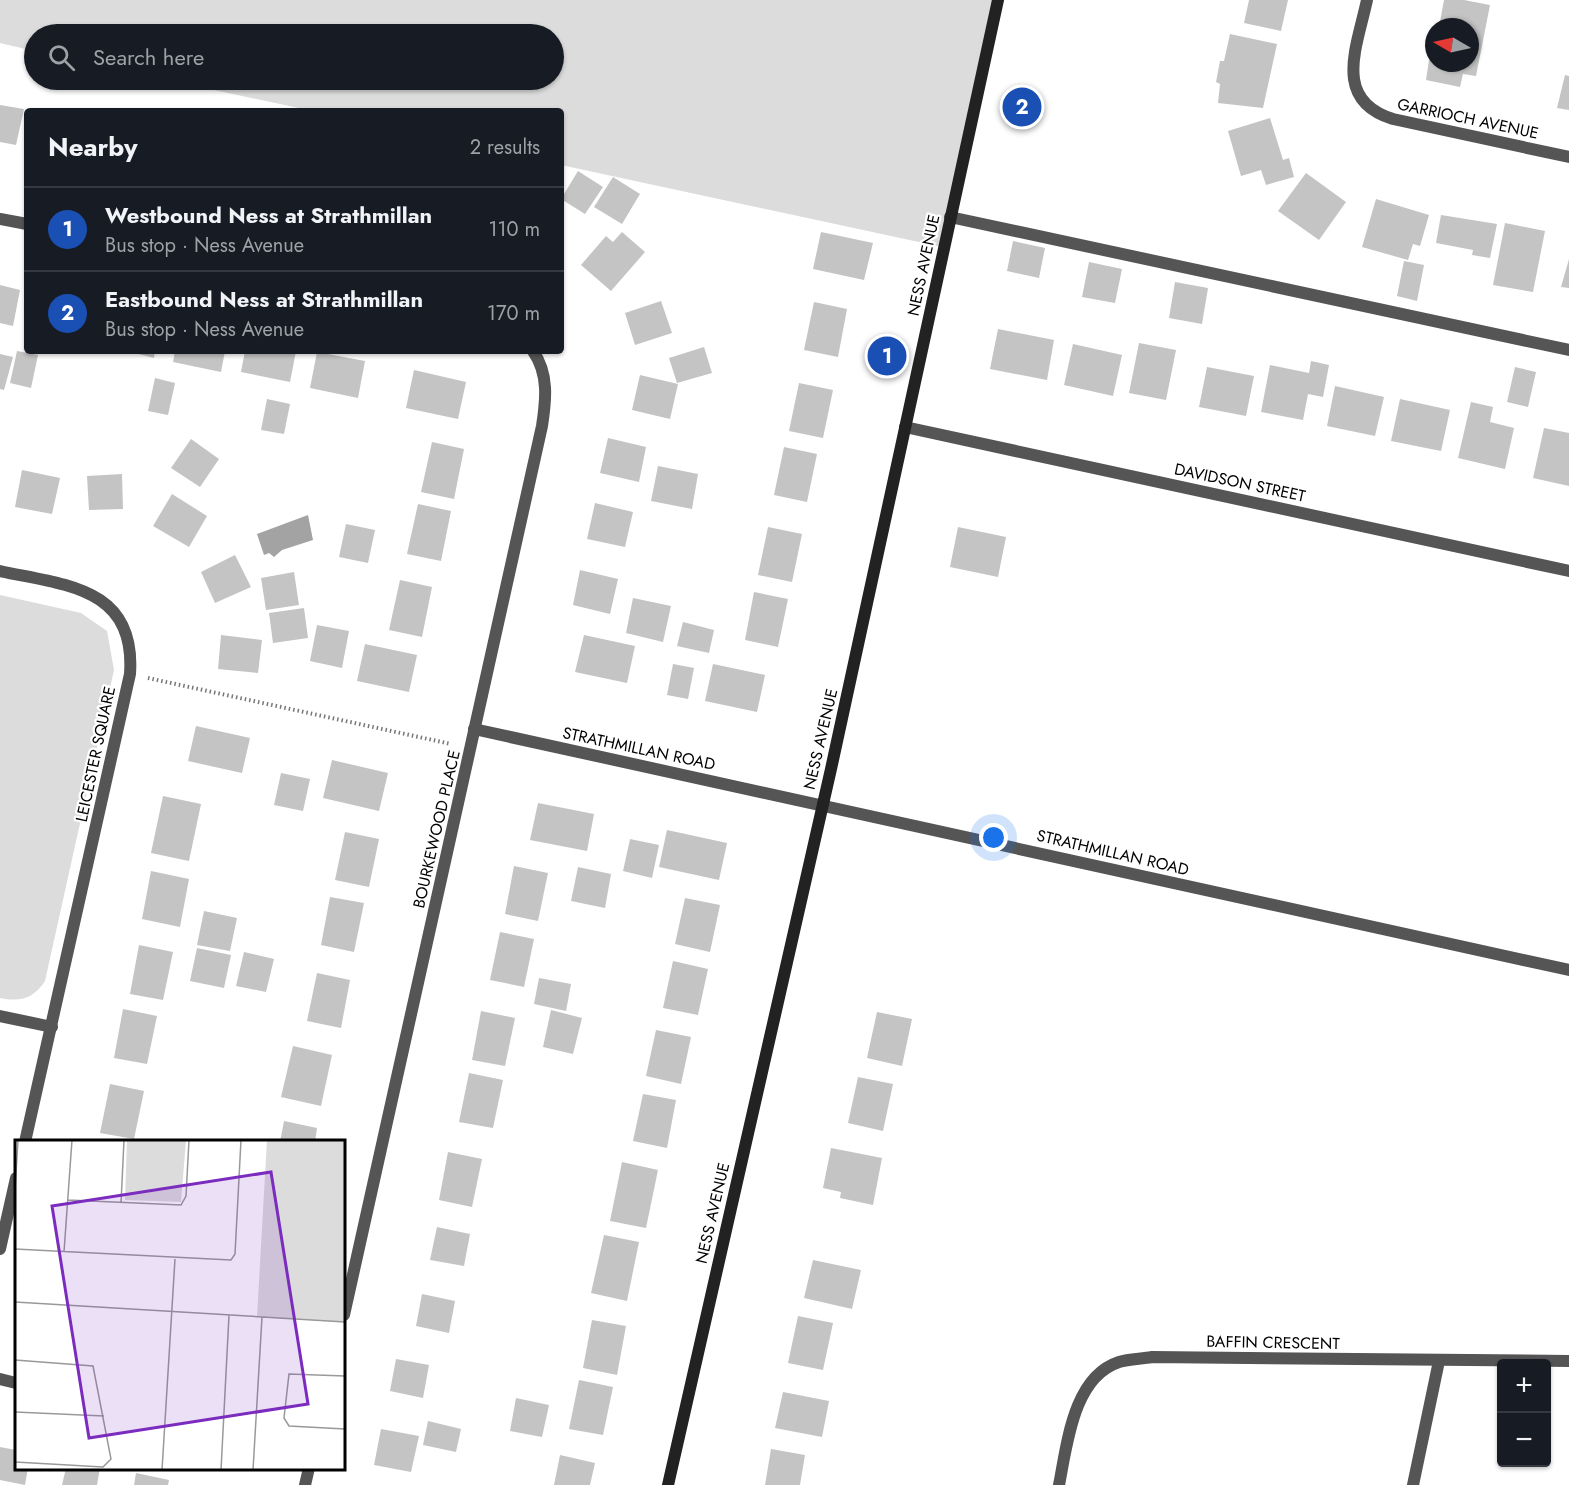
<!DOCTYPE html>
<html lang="en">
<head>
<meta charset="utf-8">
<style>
	:root { --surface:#171b24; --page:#20242c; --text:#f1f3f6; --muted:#9ea1a6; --line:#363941; --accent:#0b8043 }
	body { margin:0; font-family:Jost,sans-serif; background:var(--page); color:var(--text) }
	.controls { position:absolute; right:18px; bottom:18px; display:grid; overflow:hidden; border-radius:6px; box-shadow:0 2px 4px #0004 }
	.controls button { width:54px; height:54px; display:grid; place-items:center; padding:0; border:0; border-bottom:2px solid var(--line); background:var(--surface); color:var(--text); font:30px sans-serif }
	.compass { position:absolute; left:1425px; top:18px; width:54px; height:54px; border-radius:50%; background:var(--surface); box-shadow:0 2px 4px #0004; rotate:279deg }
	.you { position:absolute; left:994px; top:838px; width:21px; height:21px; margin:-15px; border:4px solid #fff; border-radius:50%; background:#1a73e8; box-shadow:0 0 0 9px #1a73e833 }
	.badge { display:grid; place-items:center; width:39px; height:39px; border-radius:50%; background:var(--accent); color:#fff; font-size:20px; font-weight:700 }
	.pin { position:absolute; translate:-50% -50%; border:3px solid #fff; box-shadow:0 2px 6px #0006 }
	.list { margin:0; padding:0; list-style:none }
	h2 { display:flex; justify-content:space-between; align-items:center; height:78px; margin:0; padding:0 24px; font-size:26px }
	h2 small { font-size:20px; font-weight:400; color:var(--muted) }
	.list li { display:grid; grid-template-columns:39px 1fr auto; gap:18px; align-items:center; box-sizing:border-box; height:84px; padding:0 24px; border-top:2px solid var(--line) }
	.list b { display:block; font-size:22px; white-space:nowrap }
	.list p { margin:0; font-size:20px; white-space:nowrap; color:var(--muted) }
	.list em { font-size:20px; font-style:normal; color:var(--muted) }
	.icon { flex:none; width:33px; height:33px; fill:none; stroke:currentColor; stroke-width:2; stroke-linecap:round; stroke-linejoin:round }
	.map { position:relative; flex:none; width:1569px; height:1485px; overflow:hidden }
	.search { position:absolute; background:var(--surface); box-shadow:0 2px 4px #0004; left:24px; top:24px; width:540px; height:66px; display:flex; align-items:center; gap:15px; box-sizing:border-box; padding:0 21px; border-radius:33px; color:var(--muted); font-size:22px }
	.panel { position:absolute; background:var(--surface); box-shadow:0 2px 4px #0004; left:24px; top:108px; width:540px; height:246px; border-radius:6px }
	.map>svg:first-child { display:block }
	.green { fill:#dcdcdc }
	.water { fill:#a3a3a3 }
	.building { fill:#c4c4c4 }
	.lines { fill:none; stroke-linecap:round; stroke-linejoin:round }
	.path { stroke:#777; stroke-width:4; stroke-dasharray:1.5 3; stroke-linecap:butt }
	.service { stroke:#555; stroke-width:12 }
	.minor { stroke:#555; stroke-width:12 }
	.secondary { stroke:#222; stroke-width:12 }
	.labels { text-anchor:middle; stroke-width:4.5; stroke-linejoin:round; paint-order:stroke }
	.street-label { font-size:16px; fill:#000; stroke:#fff }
	.inset-road { fill:none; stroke:#999; stroke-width:1.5 }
	.view { fill:#7b2cbf; fill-opacity:0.15; stroke:#7b2cbf; stroke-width:3 }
	.inset-edge { fill:none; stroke:#000; stroke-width:3 }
</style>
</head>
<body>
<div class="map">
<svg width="1569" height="1485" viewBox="0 0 1569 1485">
	<rect width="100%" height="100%" fill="#fff"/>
	<!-- green -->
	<g class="green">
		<path d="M0 0H996L942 247 561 165V111H313L167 80H554V34H34V51L0 43Z"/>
		<path d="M0 595 81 613 107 631 114 670 45 981C33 999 21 1002 0 998Z"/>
	</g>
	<!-- water -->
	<path class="water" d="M308 515 313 540 282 550 274 557 269 553 264 555 257 534Z"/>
	<!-- building -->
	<g class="building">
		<path d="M1249 0H1288L1281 31 1244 23Z"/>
		<path d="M1444 0H1464L1490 5 1476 76 1463 74 1460 87 1426 80 1429 60 1434 63H1470V27H1439Z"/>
		<path d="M1230 34 1277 44 1263 108 1218 103 1220 84 1216 82 1220 61H1224Z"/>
		<path d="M1565 75 1569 76V110L1557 108Z"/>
		<path d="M39 80H71L69 90 39 83Z"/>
		<path d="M0 105 24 109 16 145 0 142Z"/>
		<path d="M1270 118 1283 160 1289 158 1294 177 1266 185 1261 170 1241 176 1228 131Z"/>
		<path d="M578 171 603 187 585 214 561 199Z"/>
		<path d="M1306 173 1346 202 1319 240 1278 211Z"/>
		<path d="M613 177 640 194 622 224 594 207Z"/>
		<path d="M1376 199 1429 215 1420 246 1413 244 1408 260 1362 247Z"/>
		<path d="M1441 215 1497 224 1490 258 1472 255 1473 250 1436 243Z"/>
		<path d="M1505 223 1545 231 1533 292 1493 285Z"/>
		<path d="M622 232 645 252 611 291 581 265 606 236 613 242Z"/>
		<path d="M821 232 873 243 864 280 813 269Z"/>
		<path d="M1013 241 1045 248 1039 278 1007 271Z"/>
		<path d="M1569 259V288L1561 287Z"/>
		<path d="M1404 261 1424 265 1417 301 1397 296Z"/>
		<path d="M1089 262 1122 269 1115 303 1082 297Z"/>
		<path d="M1175 282 1208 288 1202 324 1169 318Z"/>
		<path d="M0 285 20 290 13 326 0 323Z"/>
		<path d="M661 301 672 333 635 345 625 313Z"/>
		<path d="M814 302 847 309 838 357 804 350Z"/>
		<path d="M998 329 1054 340 1047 380 990 369Z"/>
		<path d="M1139 343 1176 350 1166 400 1129 393Z"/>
		<path d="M1073 344 1122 355 1113 396 1064 385Z"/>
		<path d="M704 347 712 373 677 383 669 358Z"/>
		<path d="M17 351 38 355 31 388 10 383Z"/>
		<path d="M127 351H155L154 358Z"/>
		<path d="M175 351H225L221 372 173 362Z"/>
		<path d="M245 351H296L290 382 241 372Z"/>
		<path d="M317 352 365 361 358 398 310 388Z"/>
		<path d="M0 354 13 357 4 390 0 389Z"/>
		<path d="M1311 361 1329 365 1323 397 1308 394 1303 420 1261 412 1270 365 1309 373Z"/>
		<path d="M1207 367 1254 376 1246 416 1199 407Z"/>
		<path d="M1515 367 1536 372 1528 407 1507 402Z"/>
		<path d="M414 370 466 382 458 419 406 408Z"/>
		<path d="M640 375 678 384 670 419 632 410Z"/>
		<path d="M155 378 175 383 168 415 148 411Z"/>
		<path d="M799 383 833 390 823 438 789 431Z"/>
		<path d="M1335 386 1384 397 1375 436 1327 426Z"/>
		<path d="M267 399 290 404 284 434 261 430Z"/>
		<path d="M1400 399 1450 410 1441 451 1391 441Z"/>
		<path d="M1471 402 1493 407 1490 422 1514 428 1505 469 1458 458Z"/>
		<path d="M1544 428 1569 433V486L1533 478Z"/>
		<path d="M608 438 646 447 639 482 600 473Z"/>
		<path d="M191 439 219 459 200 487 171 468Z"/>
		<path d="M432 442 464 449 454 499 421 492Z"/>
		<path d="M784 447 817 454 807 502 774 495Z"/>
		<path d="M658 466 698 474 692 509 651 501Z"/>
		<path d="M22 470 60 478 52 514 15 507Z"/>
		<path d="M122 474 123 509 89 510 87 476Z"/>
		<path d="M172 494 207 516 189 547 153 526Z"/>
		<path d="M595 503 633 512 625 547 587 539Z"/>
		<path d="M418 504 451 511 441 561 407 554Z"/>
		<path d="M346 524 375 530 368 563 339 557Z"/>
		<path d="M768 527 802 534 792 582 758 575Z"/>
		<path d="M958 527 1006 537 998 577 950 567Z"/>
		<path d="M235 555 251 587 215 603 201 572Z"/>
		<path d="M580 570 618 579 610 614 573 605Z"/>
		<path d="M294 572 299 605 266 610 261 578Z"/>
		<path d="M400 580 432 587 422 637 389 630Z"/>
		<path d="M754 592 788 599 778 647 745 640Z"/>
		<path d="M633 598 671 606 663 642 626 633Z"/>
		<path d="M304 608 308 638 273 643 269 613Z"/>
		<path d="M683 622 714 630 709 653 677 646Z"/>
		<path d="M317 625 349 631 342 668 310 661Z"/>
		<path d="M221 635 262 640 258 673 218 669Z"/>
		<path d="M584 635 635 646 627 683 575 672Z"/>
		<path d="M365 644 417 655 409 692 357 681Z"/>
		<path d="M673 664 694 668 688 699 667 695Z"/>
		<path d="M713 664 765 675 757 712 705 701Z"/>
		<path d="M196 726 250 738 242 773 188 761Z"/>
		<path d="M332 760 388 773 379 811 323 798Z"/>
		<path d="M281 773 310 779 303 811 274 805Z"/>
		<path d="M163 796 201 804 189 861 151 853Z"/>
		<path d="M538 803 594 814 587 851 530 840Z"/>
		<path d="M667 830 727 843 719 880 659 867Z"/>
		<path d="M345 832 379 839 369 887 335 880Z"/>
		<path d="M630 839 659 845 652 878 623 871Z"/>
		<path d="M514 866 548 873 538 921 505 914Z"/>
		<path d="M578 867 611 874 605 908 571 901Z"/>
		<path d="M151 871 189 879 180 927 142 919Z"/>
		<path d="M330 897 364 903 354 952 321 945Z"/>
		<path d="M685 898 720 905 710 952 675 944Z"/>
		<path d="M204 911 237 918 230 951 197 945Z"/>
		<path d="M500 932 534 939 524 987 490 980Z"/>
		<path d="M139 945 173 952 163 1000 130 994Z"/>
		<path d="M197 948 231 955 224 988 190 981Z"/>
		<path d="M244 952 274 959 266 992 236 986Z"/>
		<path d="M673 961 708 969 698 1015 663 1008Z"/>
		<path d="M317 973 350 980 341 1028 307 1021Z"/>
		<path d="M539 978 571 984 566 1011 534 1004Z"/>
		<path d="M123 1009 157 1016 147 1064 114 1058Z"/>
		<path d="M551 1010 582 1018 573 1054 543 1047Z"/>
		<path d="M481 1011 515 1018 505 1066 472 1060Z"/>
		<path d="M877 1012 912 1019 902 1066 867 1058Z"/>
		<path d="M656 1030 691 1037 681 1084 646 1076Z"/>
		<path d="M293 1046 332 1055 321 1106 281 1097Z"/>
		<path d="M469 1073 503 1080 493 1128 459 1122Z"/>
		<path d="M858 1077 893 1084 883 1131 848 1123Z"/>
		<path d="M110 1084 144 1091 134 1139 100 1133Z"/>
		<path d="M643 1094 676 1100 667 1148 633 1141Z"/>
		<path d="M284 1121 317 1128 315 1142H280Z"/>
		<path d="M831 1148 882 1158 873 1205 840 1198 841 1192 823 1188Z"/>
		<path d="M448 1152 482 1159 472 1207 439 1200Z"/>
		<path d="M622 1162 658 1170 646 1228 610 1221Z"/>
		<path d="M437 1227 470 1234 464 1266 430 1260Z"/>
		<path d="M604 1235 639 1242 627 1301 591 1293Z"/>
		<path d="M813 1260 861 1270 852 1309 804 1298Z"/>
		<path d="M422 1294 455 1301 449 1333 416 1326Z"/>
		<path d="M798 1316 833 1323 823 1370 788 1363Z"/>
		<path d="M592 1320 626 1326 617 1375 583 1368Z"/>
		<path d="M396 1359 429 1365 423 1398 390 1391Z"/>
		<path d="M579 1380 613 1387 603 1435 569 1429Z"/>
		<path d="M783 1392 829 1401 822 1437 775 1428Z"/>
		<path d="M516 1398 549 1405 542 1437 510 1431Z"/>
		<path d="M428 1421 461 1429 456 1452 423 1445Z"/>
		<path d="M381 1429 419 1436 411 1472 374 1465Z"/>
		<path d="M0 1447 16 1450V1468H28L25 1485 0 1480Z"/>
		<path d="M771 1449 805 1455 800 1485H765Z"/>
		<path d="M560 1455 595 1463 590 1485H554Z"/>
		<path d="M66 1468H100L97 1485H62Z"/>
		<path d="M136 1473 169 1480 168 1485H134Z"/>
	</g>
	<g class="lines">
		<!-- path -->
		<path class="path" d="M148 678 451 744"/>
		<!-- service -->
		<path class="service" d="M950 217 1569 350"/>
		<!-- minor -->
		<g class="minor">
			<path d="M1367 0C1357 47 1332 100 1393 119L1569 157"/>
			<path d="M0 219 27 224"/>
			<path d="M905 427 1569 571"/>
			<path d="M0 571C65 585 136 587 130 674L25 1142"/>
			<path d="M474 729 1569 970"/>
			<path d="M0 1016 52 1027"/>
			<path d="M0 1249 16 1178"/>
			<path d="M344 1315 542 426C546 400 549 374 533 351"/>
			<path d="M0 1379 16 1383"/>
			<path d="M305 1485 309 1468"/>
			<path d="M1059 1485C1067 1445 1073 1377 1119 1362 1129 1359 1141 1359 1152 1357L1569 1361"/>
			<path d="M1413 1485 1439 1361"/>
		</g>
		<!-- secondary -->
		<path class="secondary" d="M668 1485 831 769 998 0"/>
	</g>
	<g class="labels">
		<!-- street labels -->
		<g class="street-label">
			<text transform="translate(1468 118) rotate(12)" y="6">GARRIOCH AVENUE</text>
			<text transform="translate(923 265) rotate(-78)" y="6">NESS AVENUE</text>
			<text transform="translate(1240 482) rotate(12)" y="6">DAVIDSON STREET</text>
			<text transform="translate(820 739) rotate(-77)" y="6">NESS AVENUE</text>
			<text transform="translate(639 748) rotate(12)" y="6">STRATHMILLAN ROAD</text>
			<text transform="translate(95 754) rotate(-78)" y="6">LEICESTER SQUARE</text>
			<text transform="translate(436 829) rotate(-77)" y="6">BOURKEWOOD PLACE</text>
			<text transform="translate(1113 852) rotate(13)" y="6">STRATHMILLAN ROAD</text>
			<text transform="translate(712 1213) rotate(-77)" y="6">NESS AVENUE</text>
			<text transform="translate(1273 1342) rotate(1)" y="6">BAFFIN CRESCENT</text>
		</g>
	</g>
	<!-- overview -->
	<g transform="translate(15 1140)">
		<rect width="330" height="330" fill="#fff"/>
		<path d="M112 0H171L166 62 110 60ZM252 0H330V182L242 177Z" fill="#dcdcdc"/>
		<path class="inset-road" d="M0 49 3 0M53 60 166 65 171 56 174 0M106 63 109 0M0 109 216 120 220 114 226 0M49 112 57 0M0 162 330 182M0 220 78 226 96 319 88 327 0 322M330 236 274 234 269 278 274 286 330 289M0 272 89 276M147 330 160 119M206 330 214 175M238 330 247 177"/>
		<path class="view" d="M256 32 293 264 74 298 37 66Z"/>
		<rect width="330" height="330" class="inset-edge"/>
	</g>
</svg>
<div class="controls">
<button>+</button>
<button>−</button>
</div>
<svg class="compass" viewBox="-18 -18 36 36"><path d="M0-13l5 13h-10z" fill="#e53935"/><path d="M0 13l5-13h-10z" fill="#9ea1a6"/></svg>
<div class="you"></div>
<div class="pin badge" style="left:887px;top:356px;background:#1a4fb4">1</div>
<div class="pin badge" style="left:1022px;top:107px;background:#1a4fb4">2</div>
<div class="search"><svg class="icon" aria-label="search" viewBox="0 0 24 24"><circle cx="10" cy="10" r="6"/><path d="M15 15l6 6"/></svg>Search here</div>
<section class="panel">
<h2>Nearby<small>2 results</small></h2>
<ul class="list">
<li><span class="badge" style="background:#1a4fb4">1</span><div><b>Westbound Ness at Strathmillan</b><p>Bus stop · Ness Avenue</p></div><em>110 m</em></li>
<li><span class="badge" style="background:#1a4fb4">2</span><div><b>Eastbound Ness at Strathmillan</b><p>Bus stop · Ness Avenue</p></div><em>170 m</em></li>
</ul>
</section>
</div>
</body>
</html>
